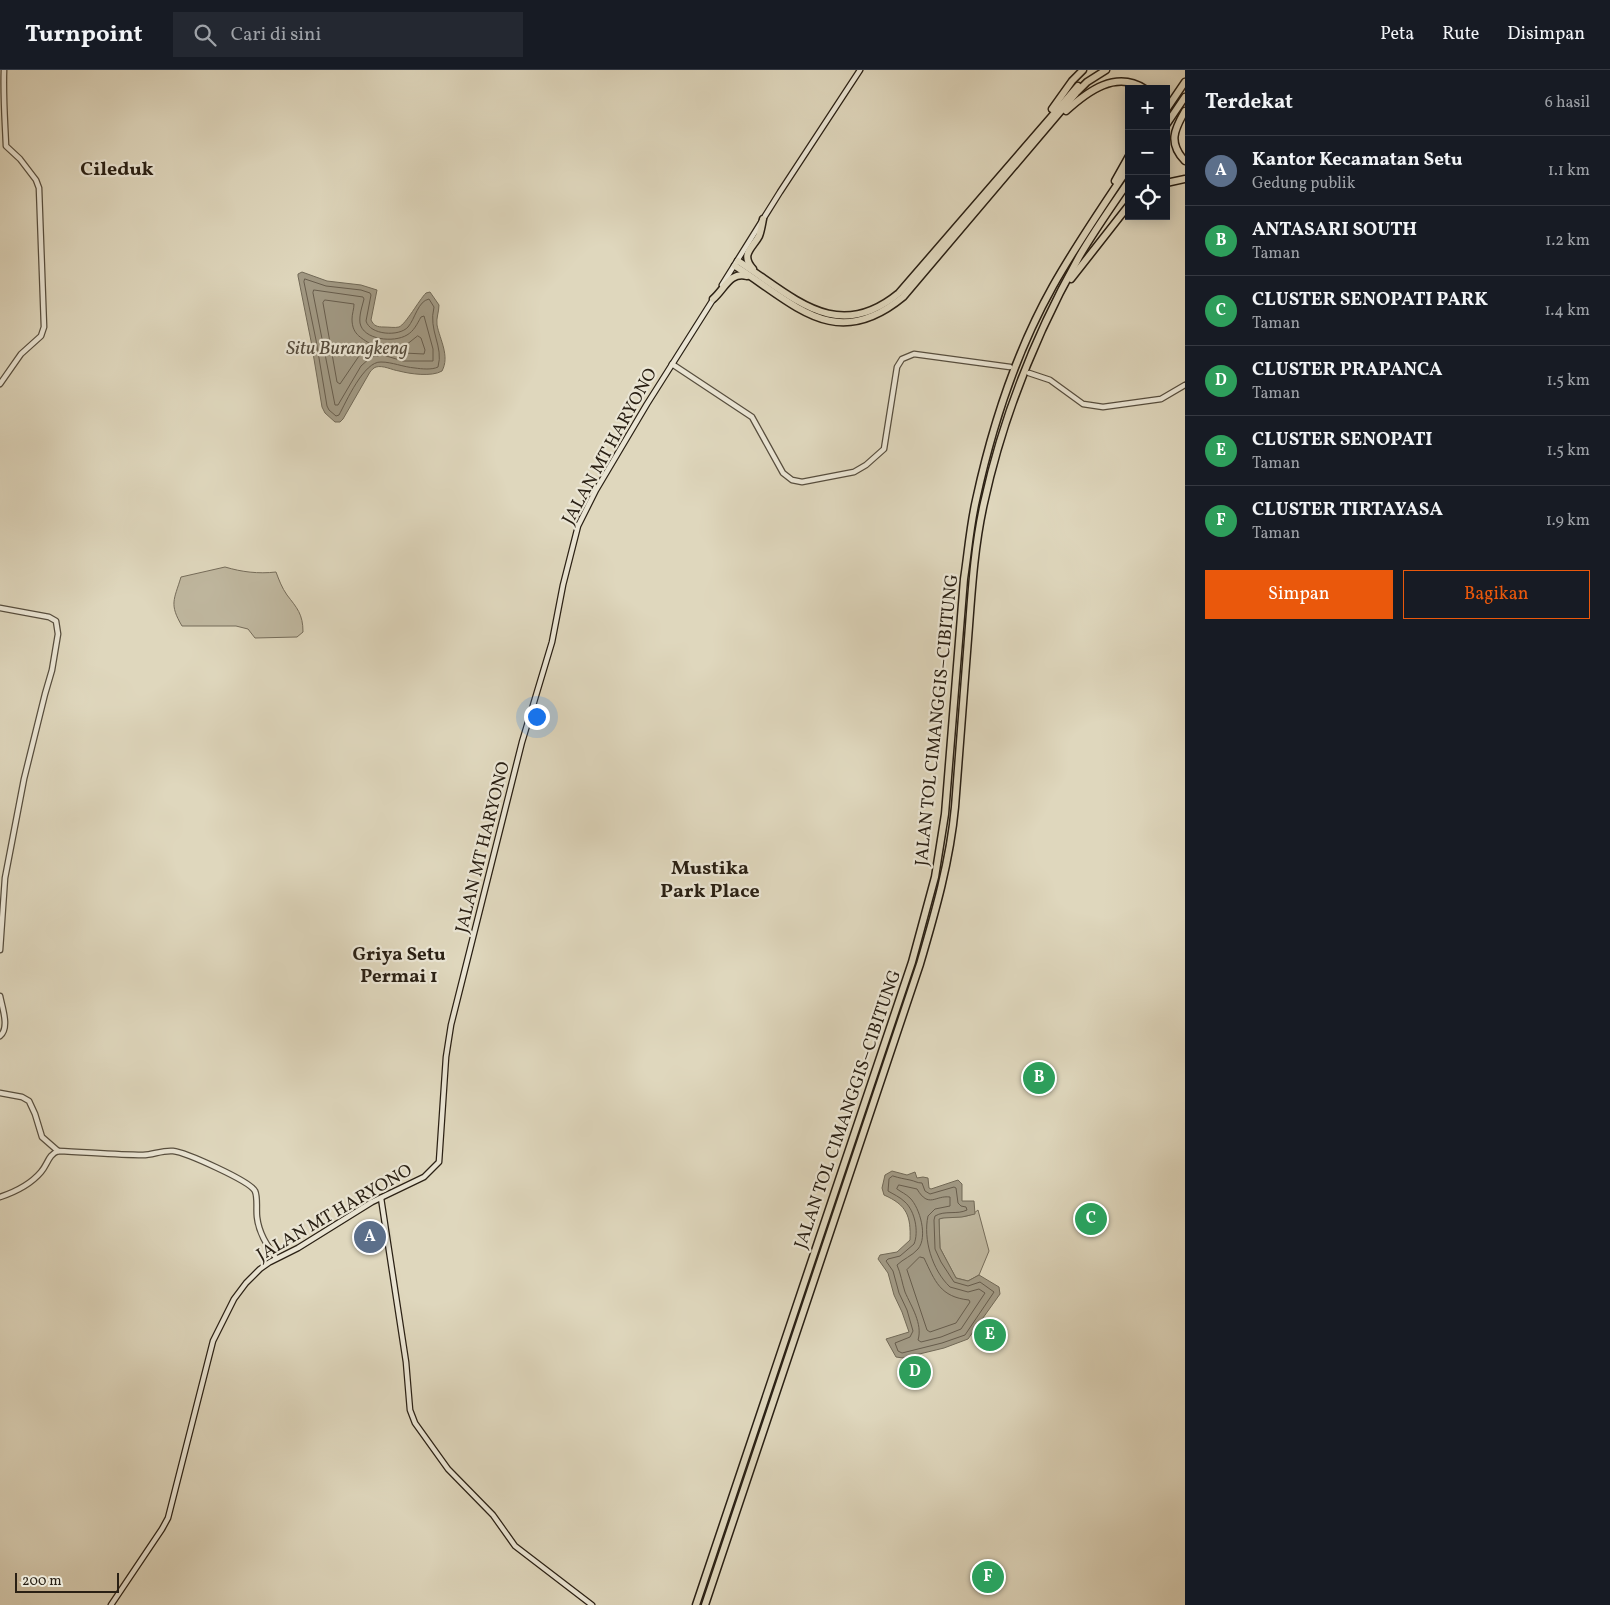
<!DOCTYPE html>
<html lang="id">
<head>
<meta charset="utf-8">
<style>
	:root { --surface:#171b24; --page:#242831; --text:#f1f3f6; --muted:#9ea1a6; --line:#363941; --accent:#ea580c }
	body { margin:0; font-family:Vollkorn,serif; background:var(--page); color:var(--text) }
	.controls { position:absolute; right:15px; top:15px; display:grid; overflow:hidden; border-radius:0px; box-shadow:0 2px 12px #0003 }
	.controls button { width:45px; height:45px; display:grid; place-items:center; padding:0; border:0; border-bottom:1px solid var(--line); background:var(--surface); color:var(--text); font:25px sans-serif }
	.scale { position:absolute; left:15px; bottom:12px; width:104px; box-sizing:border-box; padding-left:5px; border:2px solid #2a2014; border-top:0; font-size:14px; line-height:18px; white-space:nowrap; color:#2a2014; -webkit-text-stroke:4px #eae5d4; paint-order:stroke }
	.you { position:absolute; left:536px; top:646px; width:18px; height:18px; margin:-12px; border:4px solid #fff; border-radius:50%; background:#1a73e8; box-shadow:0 0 0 8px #1a73e833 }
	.badge { display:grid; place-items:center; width:32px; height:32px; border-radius:50%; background:var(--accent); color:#fff; font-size:16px; font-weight:700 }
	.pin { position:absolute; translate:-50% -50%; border:2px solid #fff; box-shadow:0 1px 5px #0006 }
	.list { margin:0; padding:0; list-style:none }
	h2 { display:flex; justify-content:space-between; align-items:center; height:65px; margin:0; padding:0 20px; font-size:21px }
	h2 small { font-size:16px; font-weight:400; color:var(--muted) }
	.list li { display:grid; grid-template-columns:32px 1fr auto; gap:15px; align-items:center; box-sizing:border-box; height:70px; padding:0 20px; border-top:1px solid var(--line) }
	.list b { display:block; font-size:19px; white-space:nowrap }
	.list p { margin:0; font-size:16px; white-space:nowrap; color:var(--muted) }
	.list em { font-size:16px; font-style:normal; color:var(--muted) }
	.actions { display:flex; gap:10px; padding:15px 20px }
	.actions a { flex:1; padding:11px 0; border:1px solid var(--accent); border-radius:0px; text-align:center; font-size:18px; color:var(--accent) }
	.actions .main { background:var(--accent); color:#fff }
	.icon { flex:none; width:28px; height:28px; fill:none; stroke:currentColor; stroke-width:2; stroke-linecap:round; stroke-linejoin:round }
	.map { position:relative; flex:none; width:1185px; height:1535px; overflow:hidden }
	header { display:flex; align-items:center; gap:30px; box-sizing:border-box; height:70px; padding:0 25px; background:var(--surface); border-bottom:1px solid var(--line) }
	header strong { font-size:24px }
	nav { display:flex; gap:28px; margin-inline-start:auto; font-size:18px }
	.search { width:350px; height:45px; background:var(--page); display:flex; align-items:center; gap:12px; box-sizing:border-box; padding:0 18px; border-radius:0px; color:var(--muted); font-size:19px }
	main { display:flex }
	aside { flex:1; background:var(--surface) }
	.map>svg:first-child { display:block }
	.green { fill:#c0b8a0; stroke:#756c5a }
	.water { fill:#a19984; stroke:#716957 }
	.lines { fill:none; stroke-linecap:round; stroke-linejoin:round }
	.shore { stroke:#665c4c; stroke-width:1 }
	.tertiary-casing { stroke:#574e3e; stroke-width:7 }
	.secondary-casing { stroke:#2a2014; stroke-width:7 }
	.motorway-casing { stroke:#2a2014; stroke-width:9 }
	.tertiary { stroke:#eae5d4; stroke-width:4.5 }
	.secondary { stroke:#eae5d4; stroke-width:4.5 }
	.motorway { stroke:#dfd7bd; stroke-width:6 }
	.labels { text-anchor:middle; stroke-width:4.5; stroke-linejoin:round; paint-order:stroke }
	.street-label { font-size:18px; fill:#2a2014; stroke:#eae5d4 }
	.water-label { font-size:19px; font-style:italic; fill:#544a3b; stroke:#eae5d4 }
	.neighbourhood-label { font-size:19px; font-weight:bold; fill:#2a2014; stroke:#eae5d4 }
	.quarter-label { font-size:20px; font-weight:bold; fill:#2a2014; stroke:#eae5d4 }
</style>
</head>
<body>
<header>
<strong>Turnpoint</strong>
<div class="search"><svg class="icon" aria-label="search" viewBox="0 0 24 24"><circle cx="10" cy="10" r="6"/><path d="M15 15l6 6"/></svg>Cari di sini</div>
<nav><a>Peta</a><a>Rute</a><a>Disimpan</a></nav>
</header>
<main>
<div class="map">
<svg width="1185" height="1535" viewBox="0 0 1185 1535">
	<rect width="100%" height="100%" fill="#dfd7bd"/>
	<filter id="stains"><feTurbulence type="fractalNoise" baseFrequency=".004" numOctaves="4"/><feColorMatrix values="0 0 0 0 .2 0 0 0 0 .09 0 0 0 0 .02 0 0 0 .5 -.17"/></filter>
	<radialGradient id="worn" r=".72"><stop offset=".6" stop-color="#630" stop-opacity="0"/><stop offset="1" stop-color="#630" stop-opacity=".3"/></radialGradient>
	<!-- green -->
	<g class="green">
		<path d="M225 497C242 502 258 504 276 502 279 510 282 518 287 525 297 538 303 544 303 562L297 567 255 568 248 559 236 556H182C169 534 174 530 181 507Z"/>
		<path d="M978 1140 989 1181 979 1205 968 1211 956 1208 940 1178 939 1149C951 1144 967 1151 978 1140Z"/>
	</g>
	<!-- water -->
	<g class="water">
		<path d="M302 202 327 211 361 215 377 220 371 250C374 256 377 257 384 257 389 257 395 258 399 257 406 254 419 230 426 223L430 222 439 235C439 242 436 248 437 255 440 270 450 286 442 301 432 307 410 304 399 301 392 300 383 295 376 297 373 298 372 300 370 302L343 349 340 352H335L325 343 322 337 311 271 298 206V204Z"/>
		<path d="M892 1101 907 1105 915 1102 917 1108 923 1107 928 1108 929 1118 931 1119 958 1110 962 1114V1131H974L975 1144 962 1147 943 1148 939 1149 940 1178 956 1208 968 1211 979 1205 999 1217 1000 1224 968 1269 944 1278 903 1288 896 1287 886 1269 909 1262 902 1242 894 1225 888 1203 878 1189 880 1185 897 1182 910 1170C911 1146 907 1135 884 1125L882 1118 885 1105Z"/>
	</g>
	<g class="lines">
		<!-- shore -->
		<g class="shore">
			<path d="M305 209 326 216 361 220 370 223 371 225 366 251C370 265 399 267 408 257 415 249 418 231 429 229L434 237C428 261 444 276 438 297 432 300 422 299 415 298 403 297 392 292 381 292 364 291 346 332 339 345L336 346 329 340 327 336 316 270 304 212Z"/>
			<path d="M314 220 363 227 364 229C362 237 359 245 360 253 363 270 394 273 407 265 414 261 417 254 421 247L424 246 433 279V291H403L383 285 371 287 361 296 338 335H335L313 223Z"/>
			<path d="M325 230 354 234C354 239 352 244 352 249 352 266 363 268 373 276L372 278 359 286 340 314 337 312 323 233Z"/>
			<path d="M418 266 421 268 425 280 424 284 404 283 394 280 395 276 407 274Z"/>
			<path d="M893 1106C899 1108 905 1109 910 1110 915 1111 917 1113 922 1113L925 1121 930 1124 954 1117 956 1118 958 1133 961 1136 966 1137 967 1140C957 1145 945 1140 935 1146L934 1150 935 1179 941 1192 954 1212 968 1216 980 1212 994 1222 965 1265 942 1273 902 1283 898 1281 895 1273 910 1267 913 1261 907 1240 899 1223 893 1201 886 1191 888 1189 900 1186 914 1174C919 1162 915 1141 905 1132 900 1127 893 1124 888 1121L889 1109Z"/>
			<path d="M899 1115 917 1119C929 1139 935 1125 950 1127V1136L935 1139 928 1146C923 1169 932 1200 950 1217L968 1222 979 1219 985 1223 961 1259 941 1267 921 1272 918 1270C923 1254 911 1236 905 1222 902 1213 901 1204 897 1195 903 1189 912 1186 918 1179 928 1167 920 1138 910 1128 906 1124 901 1122 897 1119Z"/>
			<path d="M920 1187 924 1188C935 1211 940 1227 969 1230L970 1232 956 1253 930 1262 927 1260 907 1200Z"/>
		</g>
		<defs>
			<g id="tertiary">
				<path d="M672 294 752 347 783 403 792 410 802 412 854 402 866 395 884 379 897 297 902 289 914 284 1010 297"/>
				<path d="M1029 303 1050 310 1083 334 1103 337 1161 329 1185 315"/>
				<path d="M0 314 21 284 41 266 44 257 39 118 36 110 20 89 6 76C5 51 3 26 4 0"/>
				<path d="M0 538 49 547 56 551 58 564 52 600 45 624 24 709 5 808 0 880"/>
				<path d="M0 926C2 937 10 958 0 966"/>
				<path d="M0 1023 22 1027 29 1031 35 1044 42 1067 58 1081"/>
				<path d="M0 1127C15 1122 30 1115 41 1102 48 1094 48 1085 58 1081 86 1082 115 1085 143 1085 153 1085 162 1080 173 1081 185 1082 250 1111 255 1121 258 1128 256 1139 257 1147 259 1164 267 1175 276 1188"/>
			</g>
			<g id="secondary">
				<path d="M722 215 780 122 860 0"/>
				<path d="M381 1128 406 1292 410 1340 415 1353 448 1399 493 1445 515 1476 592 1535"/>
				<path d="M111 1535 162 1459 168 1448 213 1271 234 1229 246 1213 260 1199 270 1192 298 1178 372 1132 424 1107 439 1092 446 987 451 955 522 672 552 572 563 515 578 456 596 420 647 334 714 228"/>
			</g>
			<g id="motorway">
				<path d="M1052 39 1072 11 1083 0"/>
				<path d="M1166 40 1185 12"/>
				<path d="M1066 41C1088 21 1116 0 1145 19"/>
				<path d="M1185 41C1174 60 1168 73 1185 91"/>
				<path d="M1166 55 1185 27"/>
				<path d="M1115 111 1129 86"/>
				<path d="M1166 113 1185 109"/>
				<path d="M738 191C793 226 836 275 899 223L1078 16"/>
				<path d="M735 196C795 234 835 283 903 227L1076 23 1087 12 1106 0"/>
				<path d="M753 199C740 184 752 179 759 166 761 161 762 154 763 149"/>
				<path d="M1071 209 1129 135"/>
				<path d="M713 229C724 220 730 201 747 206"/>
				<path d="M696 1535 912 892 935 807 945 744 964 509C968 483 970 456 976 430 992 356 1016 282 1053 216 1076 175 1103 136 1129 97"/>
				<path d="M705 1535 920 894C935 843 950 791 955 737 960 677 964 616 969 556 972 515 975 473 984 433 1003 346 1036 264 1079 187 1094 161 1112 136 1129 111"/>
			</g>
		</defs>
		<!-- tertiary casing -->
		<use href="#tertiary" class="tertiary-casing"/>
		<!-- secondary casing -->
		<use href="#secondary" class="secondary-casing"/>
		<!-- motorway casing -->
		<use href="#motorway" class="motorway-casing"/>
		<!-- tertiary -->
		<use href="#tertiary" class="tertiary"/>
		<!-- secondary -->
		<use href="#secondary" class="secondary"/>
		<!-- motorway -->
		<use href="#motorway" class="motorway"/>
	</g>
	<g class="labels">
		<!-- street labels -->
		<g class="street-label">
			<text transform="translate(609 376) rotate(-61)" y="6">JALAN MT HARYONO</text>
			<text transform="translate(936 650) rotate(-84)" y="6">JALAN TOL CIMANGGIS–CIBITUNG</text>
			<text transform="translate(482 777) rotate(-76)" y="6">JALAN MT HARYONO</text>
			<text transform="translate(847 1039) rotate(-71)" y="6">JALAN TOL CIMANGGIS–CIBITUNG</text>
			<text transform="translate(334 1142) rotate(-30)" y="6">JALAN MT HARYONO</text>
		</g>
		<!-- water labels -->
		<g class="water-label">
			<text x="347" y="284">Situ Burangkeng</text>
		</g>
		<!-- neighbourhood labels -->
		<g class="neighbourhood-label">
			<text x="399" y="890">Griya Setu<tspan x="399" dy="22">Permai 1</tspan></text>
		</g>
		<!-- quarter labels -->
		<g class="quarter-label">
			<text x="117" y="105">Cileduk</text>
			<text x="710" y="804">Mustika<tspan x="710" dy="23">Park Place</tspan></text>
		</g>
	</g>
	<rect width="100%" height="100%" filter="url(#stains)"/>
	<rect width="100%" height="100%" fill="url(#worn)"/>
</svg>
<div class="controls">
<button>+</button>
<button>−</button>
<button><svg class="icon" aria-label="locate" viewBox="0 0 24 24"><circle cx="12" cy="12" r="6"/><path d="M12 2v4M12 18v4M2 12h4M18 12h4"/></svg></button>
</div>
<div class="scale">200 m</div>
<div class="you"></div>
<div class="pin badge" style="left:370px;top:1167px;background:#5c6f8a">A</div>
<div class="pin badge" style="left:1039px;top:1008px;background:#2e9e5b">B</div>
<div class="pin badge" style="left:1091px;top:1149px;background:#2e9e5b">C</div>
<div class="pin badge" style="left:915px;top:1302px;background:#2e9e5b">D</div>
<div class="pin badge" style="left:990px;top:1265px;background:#2e9e5b">E</div>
<div class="pin badge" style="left:988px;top:1507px;background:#2e9e5b">F</div>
</div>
<aside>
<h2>Terdekat<small>6 hasil</small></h2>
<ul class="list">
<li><span class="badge" style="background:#5c6f8a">A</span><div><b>Kantor Kecamatan Setu</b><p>Gedung publik</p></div><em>1.1 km</em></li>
<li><span class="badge" style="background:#2e9e5b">B</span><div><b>ANTASARI SOUTH</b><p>Taman</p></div><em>1.2 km</em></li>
<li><span class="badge" style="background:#2e9e5b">C</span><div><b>CLUSTER SENOPATI PARK</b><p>Taman</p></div><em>1.4 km</em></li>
<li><span class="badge" style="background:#2e9e5b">D</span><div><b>CLUSTER PRAPANCA</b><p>Taman</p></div><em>1.5 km</em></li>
<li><span class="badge" style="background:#2e9e5b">E</span><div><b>CLUSTER SENOPATI</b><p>Taman</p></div><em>1.5 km</em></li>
<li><span class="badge" style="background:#2e9e5b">F</span><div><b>CLUSTER TIRTAYASA</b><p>Taman</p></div><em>1.9 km</em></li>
</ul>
<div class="actions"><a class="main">Simpan</a><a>Bagikan</a></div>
</aside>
</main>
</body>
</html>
